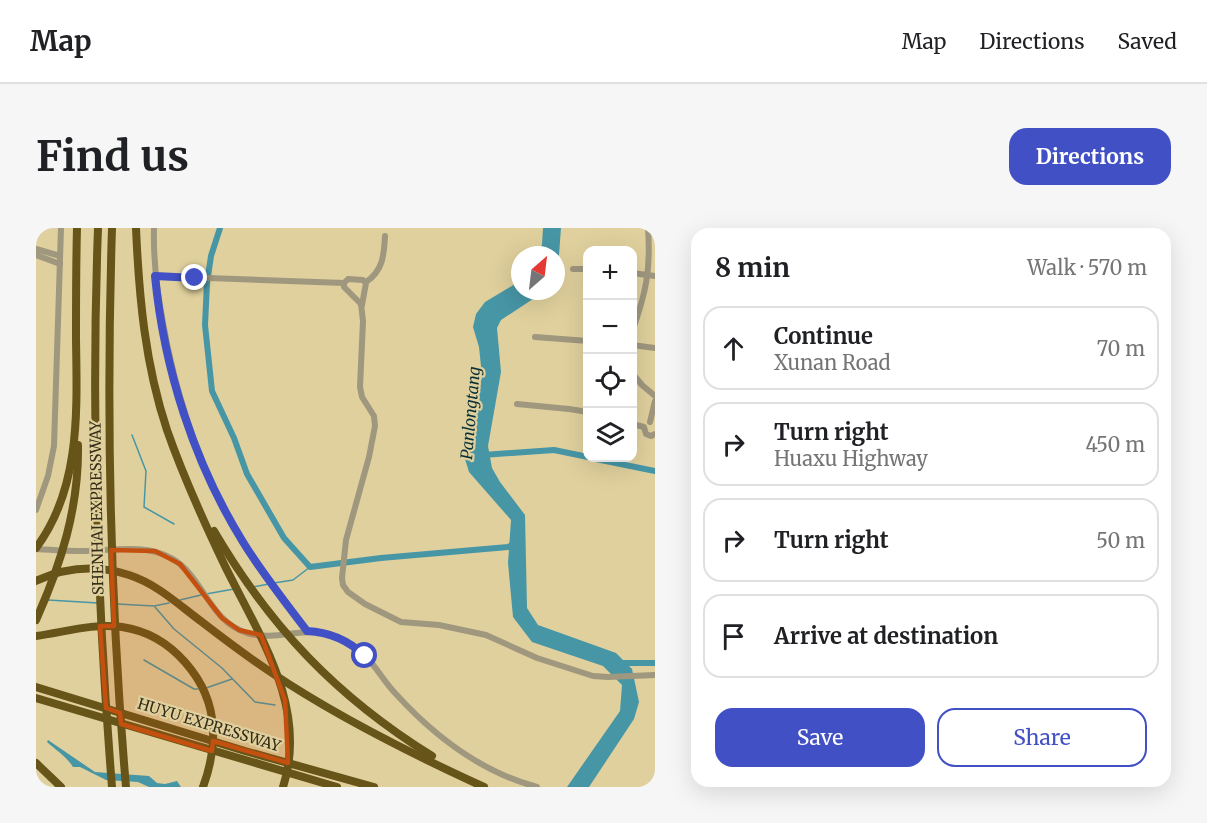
<!DOCTYPE html>
<html lang="en">
<head>
<meta charset="utf-8">
<style>
	:root { --surface:#fff; --page:#f6f6f6; --text:#202124; --muted:#757577; --line:#e0e0e0; --accent:#4150c4 }
	body { margin:0; font-family:Merriweather,serif; background:var(--page); color:var(--text) }
	.controls { position:absolute; right:18px; top:18px; display:grid; overflow:hidden; border-radius:12px; box-shadow:0 6px 24px #0002 }
	.controls button { width:54px; height:54px; display:grid; place-items:center; padding:0; border:0; border-bottom:2px solid var(--line); background:var(--surface); color:var(--text); font:30px sans-serif }
	.compass { position:absolute; left:475px; top:18px; width:54px; height:54px; border-radius:50%; background:var(--surface); box-shadow:0 6px 24px #0002; rotate:28deg }
	.stop { position:absolute; width:18px; height:18px; margin:-14px; border:4px solid #4150c4; border-radius:50%; background:#fff }
	.stop.end { background:#4150c4; border-color:#fff; box-shadow:0 2px 6px #0008 }
	.list { margin:0; padding:0; list-style:none }
	h2 { display:flex; justify-content:space-between; align-items:center; height:78px; margin:0; padding:0 24px; font-size:26px }
	h2 small { font-size:20px; font-weight:400; color:var(--muted) }
	.list li { display:grid; grid-template-columns:39px 1fr auto; gap:18px; align-items:center; box-sizing:border-box; height:84px; margin:0 12px 12px; padding:0 12px; border:2px solid var(--line); border-radius:18px }
	.list b { display:block; font-size:22px; white-space:nowrap }
	.list p { margin:0; font-size:20px; white-space:nowrap; color:var(--muted) }
	.list em { font-size:20px; font-style:normal; color:var(--muted) }
	.actions { display:flex; gap:12px; padding:18px 24px }
	.actions a { flex:1; padding:14px 0; border:2px solid var(--accent); border-radius:18px; text-align:center; font-size:21px; color:var(--accent) }
	.actions .main { background:var(--accent); color:#fff }
	.icon { flex:none; width:33px; height:33px; fill:none; stroke:currentColor; stroke-width:2; stroke-linecap:round; stroke-linejoin:round }
	.map { position:relative; flex:none; width:619px; height:559px; overflow:hidden; border-radius:18px }
	header { display:flex; align-items:center; gap:36px; box-sizing:border-box; height:84px; padding:0 30px; background:var(--surface); border-bottom:2px solid var(--line) }
	header strong { font-size:28px }
	nav { display:flex; gap:33px; margin-inline-start:auto; font-size:21px }
	.intro { display:flex; align-items:center; justify-content:space-between; box-sizing:border-box; height:144px; padding:0 36px }
	h1 { margin:0; font-size:42px }
	.button { padding:15px 27px; border-radius:18px; background:var(--accent); color:#fff; font-size:21px; font-weight:700 }
	main { display:flex; gap:36px; padding:0 36px }
	aside { flex:1; background:var(--surface); border-radius:18px; box-shadow:0 6px 24px #0002 }
	.map>svg:first-child { display:block }
	.water { fill:#4796a6 }
	.lines { fill:none; stroke-linecap:round; stroke-linejoin:round }
	.stream { stroke:#4796a6; stroke-width:1.5 }
	.canal { stroke:#4796a6; stroke-width:6 }
	.minor { stroke:#9f977e; stroke-width:6 }
	.highway { stroke:#665418; stroke-width:8 }
	.route { stroke:#4150c4; stroke-width:8 }
	.marked { fill:#c4500f; fill-opacity:0.2; stroke:#c4500f; stroke-width:4.5; stroke-linejoin:round }
	.labels { text-anchor:middle; stroke-width:4.5; stroke-linejoin:round; paint-order:stroke }
	.street-label { font-size:15px; fill:#342e19; stroke:#e0d09d }
	.water-label { font-size:16px; font-style:italic; fill:#083037; stroke:#e0d09d }
</style>
</head>
<body>
<header>
<strong>Map</strong>
<nav><a>Map</a><a>Directions</a><a>Saved</a></nav>
</header>
<div class="intro"><h1>Find us</h1><a class="button">Directions</a></div>
<main>
<div class="map">
<svg width="619" height="559" viewBox="0 0 619 559">
	<rect width="100%" height="100%" fill="#e0d09d"/>
	<!-- water -->
	<g class="water">
		<path d="M507 0H525L522 41 520 45V27H503L506 16Z"/>
		<path d="M484 53V63H509L465 92 461 100 465 144 452 218 456 240 464 254 489 287 491 380 502 397 580 425 596 441 603 474 598 491 553 559H531L584 483 586 457 567 438 496 414 477 389 472 335 475 292 433 244 429 231 446 148 443 119 437 99 440 86 449 74Z"/>
		<path d="M12 512 59 544 113 548 121 555 129 556 141 553 145 559H113L102 554 70 552 44 539H37C31 529 20 522 11 514Z"/>
	</g>
	<g class="lines">
		<!-- stream -->
		<g class="stream">
			<path d="M96 207 110 243 108 279 138 296"/>
			<path d="M238 355 257 352 274 339"/>
			<path d="M217 359 233 356"/>
			<path d="M170 366 198 361"/>
			<path d="M12 372 62 375"/>
			<path d="M144 372 165 367"/>
			<path d="M81 376 118 378 133 375"/>
			<path d="M119 379 138 401 186 440 219 474 239 477"/>
			<path d="M108 432 158 461H162"/>
			<path d="M170 460 196 451"/>
		</g>
		<!-- canal -->
		<g class="canal">
			<path d="M184 0 175 28 171 55 169 97 176 163 198 210 211 246 248 310 274 339 345 330 472 319 480 315"/>
			<path d="M447 227 518 222 552 229"/>
			<path d="M555 230 619 243"/>
			<path d="M583 435H619"/>
		</g>
		<!-- minor -->
		<g class="minor">
			<path d="M118 0C117 33 121 63 127 95 141 173 166 246 206 314 225 345 249 374 271 403"/>
			<path d="M0 21 24 28"/>
			<path d="M0 27 24 36"/>
			<path d="M537 41H552"/>
			<path d="M596 45 619 48"/>
			<path d="M119 48 308 55"/>
			<path d="M312 51 327 52 330 55 326 77 308 59V55Z"/>
			<path d="M330 54C347 43 348 27 349 8"/>
			<path d="M325 76 327 93 324 159 326 169 338 188 339 198 333 229 310 312 306 350 307 357 312 364 329 376 365 394 403 397 450 407 501 430 557 448 572 449 619 447"/>
			<path d="M596 104C610 65 615 42 612 0"/>
			<path d="M499 109 552 113"/>
			<path d="M596 117 619 120"/>
			<path d="M596 145 606 157 619 168"/>
			<path d="M481 176 533 181 552 184"/>
			<path d="M614 194 619 173"/>
			<path d="M596 196 608 199 610 206 615 208 619 206"/>
			<path d="M0 282 12 248 18 218 25 0"/>
			<path d="M0 321C15 322 30 323 45 323 74 323 109 315 135 330 168 348 172 393 211 405 250 416 275 389 317 417 335 429 345 450 359 465 398 508 445 544 501 559"/>
		</g>
		<!-- highway -->
		<g class="highway">
			<path d="M62 0C55 187 61 373 76 559"/>
			<path d="M76 0C70 187 74 373 90 559"/>
			<path d="M100 0C103 69 109 136 131 202 147 248 167 292 188 336 222 406 273 479 247 559"/>
			<path d="M178 303C235 400 301 469 396 528"/>
			<path d="M0 320C45 260 41 182 40 111 40 74 40 37 41 0"/>
			<path d="M0 353C30 339 62 337 93 347 121 356 143 377 166 394 188 411 212 429 236 445 300 488 378 527 448 559"/>
			<path d="M0 392C25 336 43 280 42 217"/>
			<path d="M0 408C29 404 57 395 86 399 135 406 175 452 177 501 178 521 174 540 167 559"/>
			<path d="M0 459 209 523 338 559"/>
			<path d="M0 470 301 559"/>
			<path d="M0 535 25 559"/>
		</g>
	</g>
	<g class="lines">
		<!-- route -->
		<path class="route" d="M159 50 119 48C128 141 158 235 207 314 226 345 249 374 271 403 294 404 312 412 329 428"/>
	</g>
	<!-- marked area -->
	<path class="marked" d="M75 322 119 323 144 336 186 390 203 402 225 407 249 472 252 535 177 513 176 523 85 496 84 485 70 480 64 398H78Z"/>
	<g class="labels">
		<!-- street labels -->
		<g class="street-label">
			<text transform="translate(61 280) rotate(-91)" y="5">SHENHAI EXPRESSWAY</text>
			<text transform="translate(173 497) rotate(17)" y="5">HUYU EXPRESSWAY</text>
		</g>
		<!-- water labels -->
		<g class="water-label">
			<text transform="translate(434 185) rotate(-85)" y="6">Panlongtang</text>
		</g>
	</g>
</svg>
<div class="controls">
<button>+</button>
<button>−</button>
<button><svg class="icon" aria-label="locate" viewBox="0 0 24 24"><circle cx="12" cy="12" r="6"/><path d="M12 2v4M12 18v4M2 12h4M18 12h4"/></svg></button>
<button><svg class="icon" aria-label="layers" viewBox="0 0 24 24"><path d="M12 4l9 5-9 5-9-5zM3 14l9 5 9-5"/></svg></button>
</div>
<svg class="compass" viewBox="-18 -18 36 36"><path d="M0-13l5 13h-10z" fill="#e53935"/><path d="M0 13l5-13h-10z" fill="#757577"/></svg>
<div class="stop" style="left:329px;top:428px"></div>
<div class="stop end" style="left:159px;top:50px"></div>
</div>
<aside>
<h2>8 min<small>Walk · 570 m</small></h2>
<ul class="list">
<li><svg class="icon" aria-label="ahead" viewBox="0 0 24 24"><path d="M12 20V5M6 11l6-6 6 6"/></svg><div><b>Continue</b><p>Xunan Road</p></div><em>70 m</em></li>
<li><svg class="icon" aria-label="right" viewBox="0 0 24 24"><path d="M7 20v-9h11M14 6l5 5-5 5"/></svg><div><b>Turn right</b><p>Huaxu Highway</p></div><em>450 m</em></li>
<li><svg class="icon" aria-label="right" viewBox="0 0 24 24"><path d="M7 20v-9h11M14 6l5 5-5 5"/></svg><div><b>Turn right</b></div><em>50 m</em></li>
<li><svg class="icon" aria-label="arrive" viewBox="0 0 24 24"><path d="M6 21V4h12l-3 4 3 4H6"/></svg><div><b>Arrive at destination</b></div></li>
</ul>
<div class="actions"><a class="main">Save</a><a>Share</a></div>
</aside>
</main>
</body>
</html>
